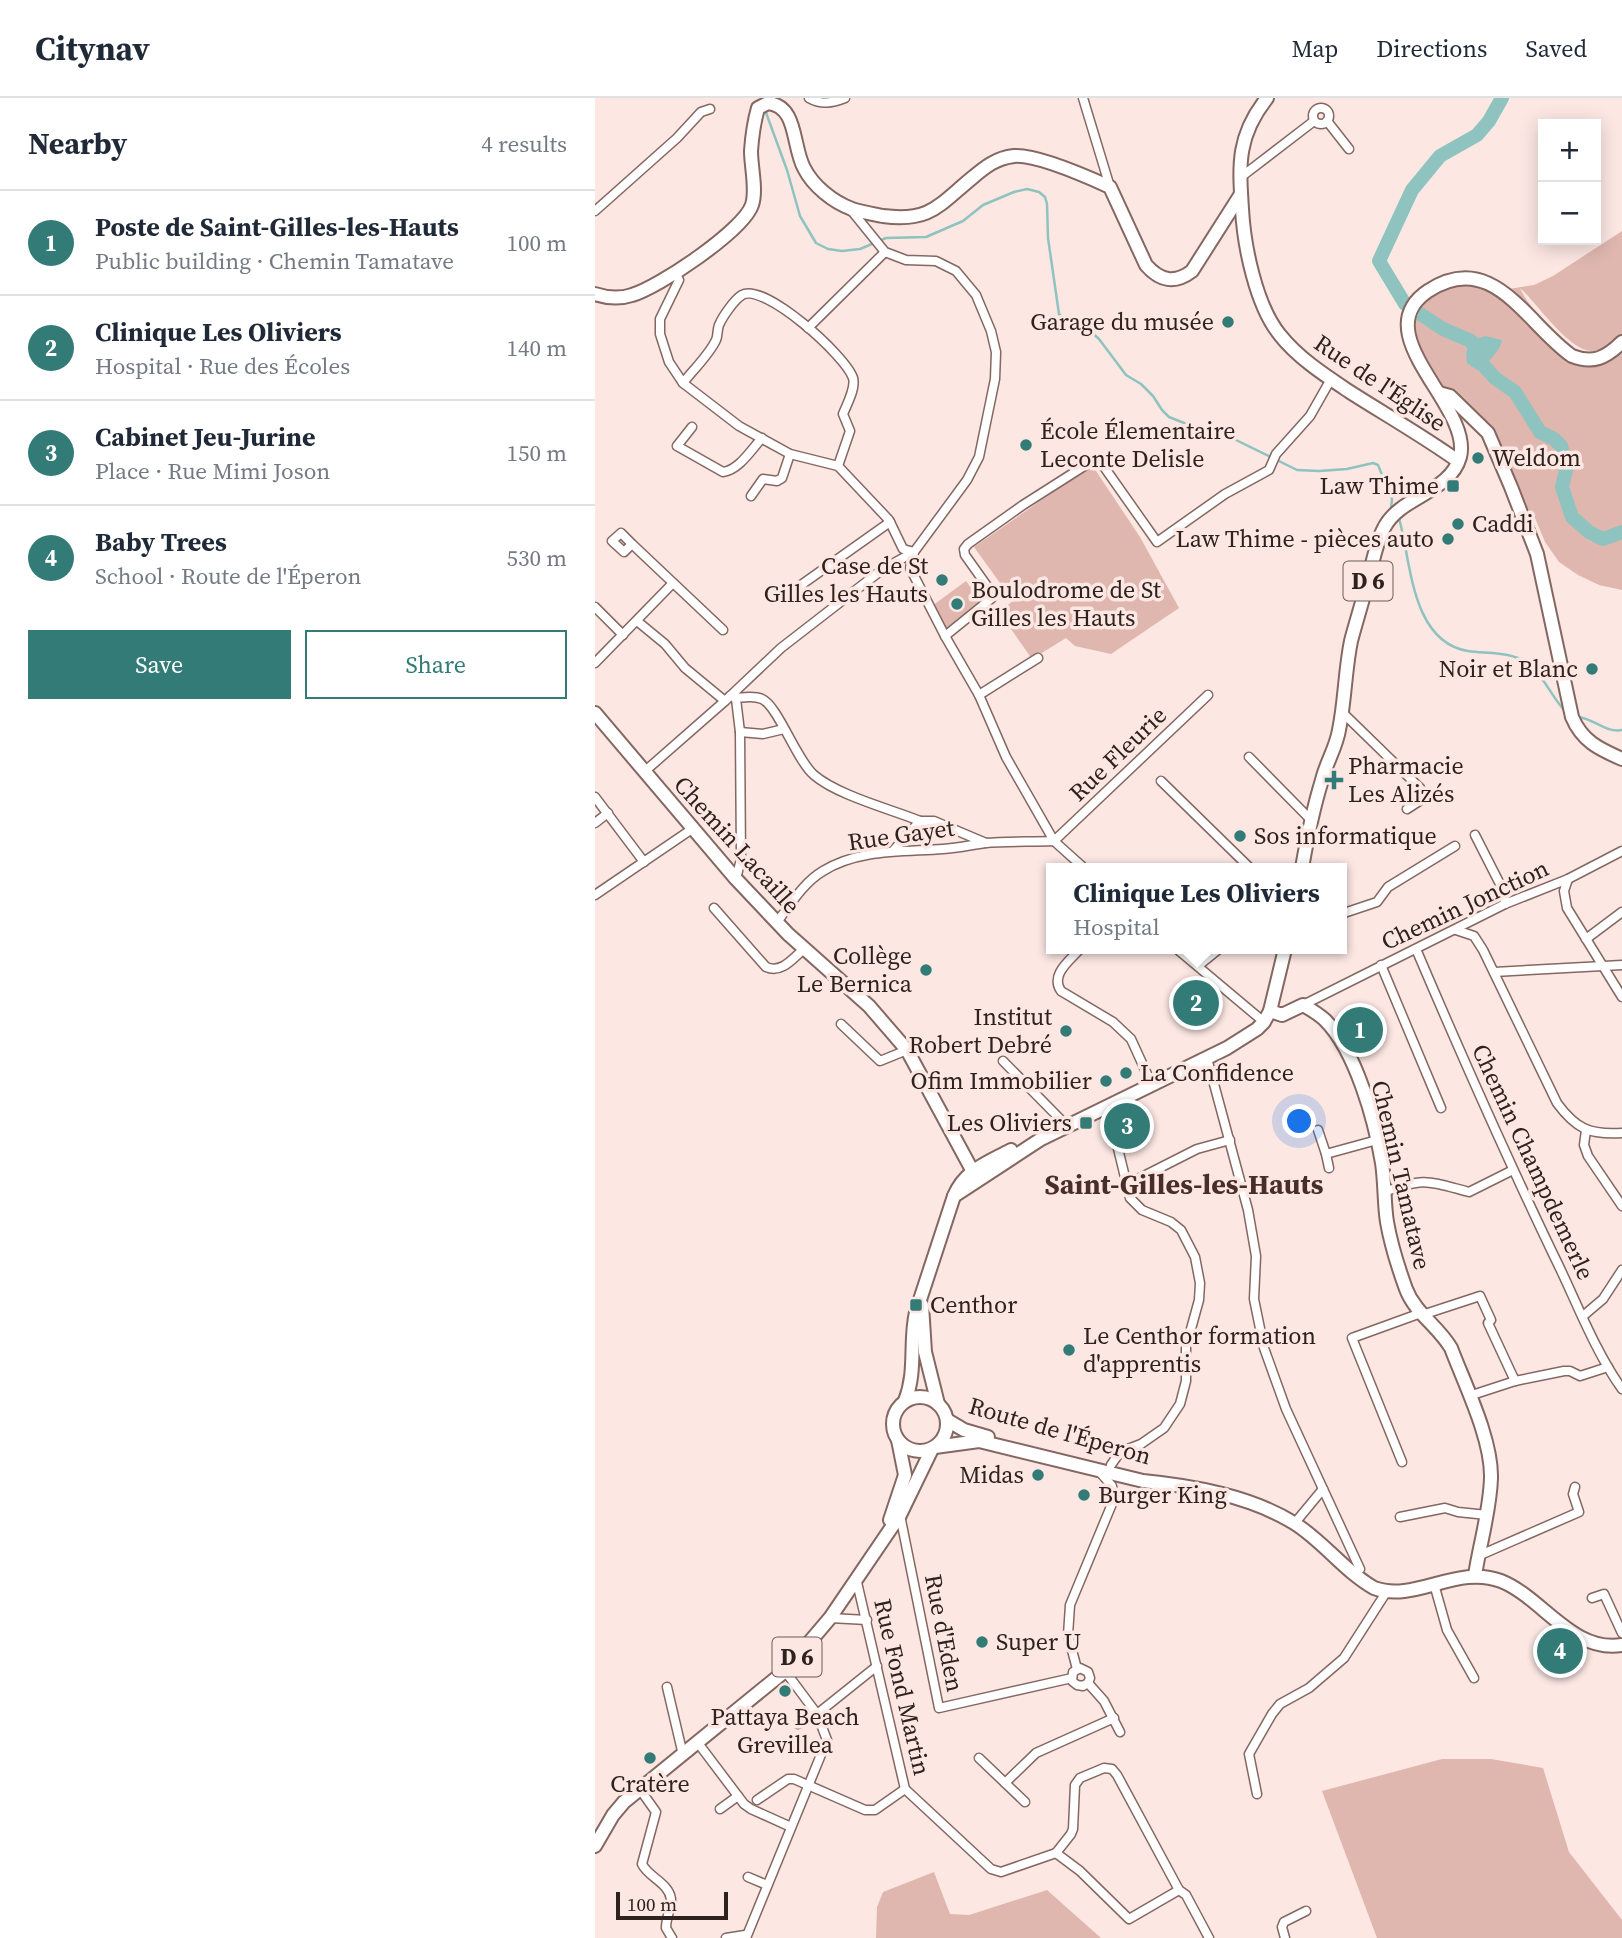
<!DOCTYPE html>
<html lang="en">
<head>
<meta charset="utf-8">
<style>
	:root { --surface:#fff; --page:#f6f6f7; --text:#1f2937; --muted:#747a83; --line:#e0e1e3; --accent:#337b76 }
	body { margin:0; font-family:"Source Serif 4",serif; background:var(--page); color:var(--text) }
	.controls { position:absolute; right:21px; top:21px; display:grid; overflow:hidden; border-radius:0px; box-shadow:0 4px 18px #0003 }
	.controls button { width:63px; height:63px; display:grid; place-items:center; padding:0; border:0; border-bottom:2px solid var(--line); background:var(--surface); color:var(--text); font:35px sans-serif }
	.scale { position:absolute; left:21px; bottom:18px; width:112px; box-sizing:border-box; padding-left:7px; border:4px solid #2e221f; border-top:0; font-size:19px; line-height:24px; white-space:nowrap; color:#2e221f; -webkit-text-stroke:5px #fce7e3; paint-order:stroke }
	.you { position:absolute; left:705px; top:1024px; width:24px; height:24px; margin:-18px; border:5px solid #fff; border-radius:50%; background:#1a73e8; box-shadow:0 0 0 10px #1a73e833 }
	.badge { display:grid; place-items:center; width:46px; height:46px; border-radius:50%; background:var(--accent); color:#fff; font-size:23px; font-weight:700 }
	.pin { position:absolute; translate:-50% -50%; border:4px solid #fff; box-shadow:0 2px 7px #0006 }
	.popup { position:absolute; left:451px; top:765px; width:301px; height:91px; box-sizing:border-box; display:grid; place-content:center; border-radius:0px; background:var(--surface); filter:drop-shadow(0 2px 5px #0005); font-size:23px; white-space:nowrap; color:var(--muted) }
	.popup b { font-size:26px; color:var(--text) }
	.popup::after { content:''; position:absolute; left:50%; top:100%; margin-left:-14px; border:14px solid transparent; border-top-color:var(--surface) }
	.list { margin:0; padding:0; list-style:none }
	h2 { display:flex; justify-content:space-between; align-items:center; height:91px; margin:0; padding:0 28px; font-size:30px }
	h2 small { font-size:23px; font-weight:400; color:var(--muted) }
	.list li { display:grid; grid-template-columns:46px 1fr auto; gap:21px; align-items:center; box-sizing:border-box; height:105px; padding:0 28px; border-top:2px solid var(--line) }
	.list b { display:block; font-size:26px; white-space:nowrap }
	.list p { margin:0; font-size:23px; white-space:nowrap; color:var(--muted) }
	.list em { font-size:23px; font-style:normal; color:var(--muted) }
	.actions { display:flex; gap:14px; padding:21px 28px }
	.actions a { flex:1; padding:16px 0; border:2px solid var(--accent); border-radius:0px; text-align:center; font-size:24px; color:var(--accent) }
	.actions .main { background:var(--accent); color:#fff }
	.map { position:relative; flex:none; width:1027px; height:1840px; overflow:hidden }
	header { display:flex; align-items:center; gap:42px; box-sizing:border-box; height:98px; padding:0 35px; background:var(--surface); border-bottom:2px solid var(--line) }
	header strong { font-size:33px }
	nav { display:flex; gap:38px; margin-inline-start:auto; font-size:24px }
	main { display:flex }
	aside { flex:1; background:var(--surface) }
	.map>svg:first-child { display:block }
	.green { fill:#dfb7af; fill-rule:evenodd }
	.water { fill:#8fc3bf }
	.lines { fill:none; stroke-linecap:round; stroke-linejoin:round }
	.stream { stroke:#8fc3bf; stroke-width:2.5 }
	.river { stroke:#8fc3bf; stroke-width:14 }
	.street-casing { stroke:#846761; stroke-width:11 }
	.secondary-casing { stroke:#846761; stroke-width:16 }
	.primary-casing { stroke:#846761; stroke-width:16 }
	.street { stroke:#fff; stroke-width:8 }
	.secondary { stroke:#fff; stroke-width:12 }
	.primary { stroke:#fff; stroke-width:12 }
	.poi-dot { fill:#337b76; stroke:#fce7e3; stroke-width:2.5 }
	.labels { text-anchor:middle; stroke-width:7; stroke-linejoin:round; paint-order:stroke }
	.shield { fill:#fce7e3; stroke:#6c5d5a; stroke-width:2 }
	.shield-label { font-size:23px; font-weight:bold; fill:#2e221f }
	.poi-label { font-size:24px; fill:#2e221f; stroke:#fce7e3; text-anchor:start }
	.street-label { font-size:24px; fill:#2e221f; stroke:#fce7e3 }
	.quarter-label { font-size:28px; font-weight:bold; fill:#472e29; stroke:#fce7e3 }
</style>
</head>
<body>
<header>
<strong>Citynav</strong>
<nav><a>Map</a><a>Directions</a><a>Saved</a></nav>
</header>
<main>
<aside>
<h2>Nearby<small>4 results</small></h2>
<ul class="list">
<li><span class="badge">1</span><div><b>Poste de Saint-Gilles-les-Hauts</b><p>Public building · Chemin Tamatave</p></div><em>100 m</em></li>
<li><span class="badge">2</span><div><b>Clinique Les Oliviers</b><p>Hospital · Rue des Écoles</p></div><em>140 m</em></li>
<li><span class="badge">3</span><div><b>Cabinet Jeu-Jurine</b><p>Place · Rue Mimi Joson</p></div><em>150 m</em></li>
<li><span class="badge">4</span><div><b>Baby Trees</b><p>School · Route de l'Éperon</p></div><em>530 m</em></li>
</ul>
<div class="actions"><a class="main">Save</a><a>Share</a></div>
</aside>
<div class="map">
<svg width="1027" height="1840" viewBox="0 0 1027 1840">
	<rect width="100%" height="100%" fill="#fce7e3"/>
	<!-- green -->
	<g class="green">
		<path d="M1027 133V492L1004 487 983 477 964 464 950 444 940 420 916 389 893 335 844 295 815 237 819 207 857 182 907 192 939 187 958 178ZM925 190C942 205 975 255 998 253 1008 252 1016 246 1023 241 1015 248 1006 255 995 256 974 256 932 208 925 190Z"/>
		<path d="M497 367 545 439 584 510 516 556 480 548 471 540 437 561 404 514 418 503 379 449Z"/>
		<path d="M371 483 387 504 350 531 337 508Z"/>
		<path d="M847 1661H896L948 1670 974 1754 1027 1822V1840H782L727 1693Z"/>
		<path d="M339 1774 355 1816 374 1817 452 1792 506 1840H281L282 1809 288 1794Z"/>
	</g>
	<!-- water -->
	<path class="water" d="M890 238 907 242C906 252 891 267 882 272L872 265 871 256 876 243Z"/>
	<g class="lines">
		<!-- stream -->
		<g class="stream">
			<path d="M170 12 192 72 205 118 221 145 233 151 247 153 265 151 291 140 331 139 368 123 388 107 419 94 432 91 444 94 450 99 452 106 453 140 464 216 474 225 491 229 504 241 531 277 546 286 558 298 567 312 574 319 604 331 641 342 702 372 724 373 752 371 778 365 783 367 797 401 796 411"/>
			<path d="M804 420C816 463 816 544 873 553 894 556 918 553 935 567 950 580 957 600 971 614"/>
			<path d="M983 619C1000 621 1010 635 1027 632"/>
		</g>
		<!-- river -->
		<path class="river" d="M907 0 894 23 882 37 845 58 817 92 784 163 810 206 848 231 876 243 889 268 900 280 920 294 945 334 959 341 966 348 972 368 967 389 977 419 994 434 1008 441 1027 434"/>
		<defs>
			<g id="street">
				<path d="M214 0C226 7 237 5 250 0"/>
				<path d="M488 0 515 89"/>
				<circle cx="726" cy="18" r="8"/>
				<path d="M732 23 754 51"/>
				<path d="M646 79 719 23"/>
				<path d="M256 112 290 154 311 162 341 163 361 173 381 197 396 233 401 254 400 281 384 359 372 382 319 454 315 470 350 538 384 597 411 659 459 743 489 770"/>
				<path d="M0 113 82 40 106 14 115 11"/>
				<path d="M80 174 84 182 65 221V236L74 264 88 285 144 328 195 356 243 368 294 422 308 451 319 454"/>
				<path d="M213 230 290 154"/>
				<path d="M88 285C98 272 114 257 121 242 123 238 122 232 124 227 128 218 139 202 147 197 169 184 251 258 258 280 261 290 252 306 248 316L255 333 243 368"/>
				<path d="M97 329 82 348 128 374C144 372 156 352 167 340"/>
				<path d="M156 398 168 381 182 383 187 380 195 356"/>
				<path d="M37 446 29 454 17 443 26 435 37 446 128 532"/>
				<path d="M199 492 295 424"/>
				<path d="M0 509 28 537"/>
				<path d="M42 523 70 546 90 570 130 603"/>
				<path d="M350 538 397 500V495L370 457 369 451 373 446 428 407 494 365 501 363 507 366 562 444 630 396 674 372 681 356 715 318 736 281"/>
				<path d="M0 565 78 485"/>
				<path d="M384 597 443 560"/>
				<path d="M135 598C146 602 156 596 167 601 183 608 202 663 219 677 242 697 295 711 325 723H339L391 745"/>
				<path d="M747 614 825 690 828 697 826 702 812 711"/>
				<path d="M145 634 168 636 189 631"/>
				<path d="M654 659 716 722"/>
				<path d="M49 674 130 603 186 550 288 471 319 454"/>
				<path d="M566 683 655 770"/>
				<path d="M0 699 49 764"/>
				<path d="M0 725 13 715"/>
				<path d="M880 737 909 794 910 806"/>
				<path d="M459 743 613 597"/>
				<path d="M298 753 325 723"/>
				<path d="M141 781 146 761 145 634 141 601"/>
				<path d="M973 781 969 793 972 810 1027 899"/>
				<path d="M0 797 97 731"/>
				<path d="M119 810 171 869C187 876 198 860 210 850"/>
				<path d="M746 816 782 804 793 789 860 748"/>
				<path d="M182 824C196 806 208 785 228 773 263 751 308 754 348 751 362 750 376 747 390 745 413 743 436 744 459 743"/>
				<path d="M861 832 879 838 888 852 962 1005C981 1031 995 1037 1027 1035"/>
				<path d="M991 841 1027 814"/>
				<path d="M485 851C474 863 455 877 466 893L518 924 536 941 557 987"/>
				<path d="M582 851 669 924"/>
				<path d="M821 851C865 954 910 1056 959 1158 980 1200 999 1252 1027 1291"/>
				<path d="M786 867 846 1010"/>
				<path d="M603 868 624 851"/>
				<path d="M899 874 1027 867"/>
				<path d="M708 907 910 806 973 781 1027 753"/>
				<path d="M246 926 285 963 312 952"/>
				<path d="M612 960 653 1112 661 1158 659 1201 669 1250 691 1311 765 1471"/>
				<path d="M408 963 472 1028"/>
				<path d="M513 1009 535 1100 547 1112 576 1124 586 1132 600 1159 605 1185 604 1202 591 1249V1283L585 1306 569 1330 546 1346 525 1354 516 1367"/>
				<path d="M723 1032 731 1056 782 1042"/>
				<path d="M991 1032 989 1047 993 1058 1027 1108"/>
				<path d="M731 1056 734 1070"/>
				<path d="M531 1087 602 1051 635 1042"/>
				<path d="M789 1094C830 1079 833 1083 874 1094L918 1072"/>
				<path d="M827 1217 885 1198 896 1222 893 1225 920 1283"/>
				<path d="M988 1218 1008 1201 1027 1172"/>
				<path d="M874 1298 920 1283 969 1273H975L985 1278 1013 1269"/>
				<path d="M807 1364 757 1240 826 1215"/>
				<path d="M305 1417 344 1610 477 1580"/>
				<path d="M805 1419 850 1410 863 1414 892 1417"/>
				<path d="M699 1426 728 1391"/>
				<path d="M883 1458 984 1414 978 1396 980 1389"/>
				<path d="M261 1480 310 1691 396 1771 406 1774 461 1755 476 1736 478 1731 480 1687 485 1680 509 1670 517 1671 522 1677 584 1792 591 1797 614 1840"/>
				<path d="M839 1486 852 1532 879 1580"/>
				<path d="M997 1500 1009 1496 1027 1535"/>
				<path d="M235 1520 272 1522"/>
				<path d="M482 1571 473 1537 475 1507 519 1401 517 1388 503 1372"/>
				<path d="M493 1585 488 1588 482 1587 477 1583 478 1574 485 1570 493 1574 495 1580 493 1585 509 1603 525 1634"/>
				<path d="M72 1589 88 1657"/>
				<path d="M203 1626 222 1616 282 1568"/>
				<path d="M103 1645 149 1706 156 1711 196 1729"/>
				<path d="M384 1660 430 1704"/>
				<path d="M410 1685 441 1655 519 1620"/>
				<path d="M44 1690 61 1714 47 1766C53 1779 74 1785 76 1801 76 1810 71 1820 71 1830L77 1840"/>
				<path d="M662 1696 654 1656 677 1616 685 1606 714 1590 749 1560 792 1493"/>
				<path d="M162 1702 193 1681H199L270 1712H280L310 1691"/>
				<path d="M125 1711 143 1698"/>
				<path d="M461 1755 485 1773 534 1821 584 1792"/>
				<path d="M153 1779 172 1787"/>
				<path d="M131 1840 150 1837"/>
				<path d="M151 1840 232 1642 222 1616 190 1573"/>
				<path d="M690 1840 687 1829 689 1824 711 1813"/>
			</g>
			<g id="secondary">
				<path d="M672 0C642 38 644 66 647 111 649 148 661 208 685 237 703 260 731 278 755 294 791 317 828 338 863 363"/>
				<path d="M0 196C12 200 25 201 37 197 64 189 148 133 157 107 162 92 156 69 156 53 157 39 159 24 163 10L173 5C203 8 197 48 209 70 218 88 238 104 257 111 266 114 278 116 288 118 335 124 343 108 377 80 390 69 401 60 419 58 442 56 493 79 515 89L551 167C565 183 580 186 597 173L646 96"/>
				<path d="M844 295 855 298 893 335 916 389 942 456 977 619C987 643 1004 651 1027 661"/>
				<path d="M0 615 141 781 193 836 274 908 312 952 377 1072"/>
				<path d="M675 913 687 917 708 907C715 911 724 916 730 922 761 953 780 1023 787 1065 790 1085 789 1105 792 1124 796 1147 803 1169 811 1191 820 1215 843 1228 856 1250 870 1287 897 1341 896 1380 895 1413 885 1445 880 1477"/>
				<path d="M352 1322 369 1332 393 1339"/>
				<path d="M340 1349 384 1343 548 1383C599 1388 655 1398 699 1425 728 1443 749 1473 779 1490 820 1505 862 1466 906 1483 948 1500 977 1555 1027 1547"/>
			</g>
			<g id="primary">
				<path d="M707 770C712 741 718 711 727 682 731 665 741 650 744 632 750 603 750 572 756 543 761 524 767 505 772 486 777 469 780 447 789 430 805 398 855 395 865 359 878 308 769 236 833 193 898 150 932 227 977 258 998 266 1011 260 1027 244"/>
				<path d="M359 1098 446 1041 632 950 662 931 669 924 675 913 690 851"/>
				<path d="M327 1207 330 1254 343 1306"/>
				<circle cx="325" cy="1326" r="27"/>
				<path d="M310 1303C322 1272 314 1245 321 1214L359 1098C370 1072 392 1065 416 1052"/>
				<path d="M295 1422 310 1377 303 1342"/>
				<path d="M0 1748 18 1717 29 1704 190 1573 235 1520 305 1417 337 1351"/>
			</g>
		</defs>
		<!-- street casing -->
		<use href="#street" class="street-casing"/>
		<!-- secondary casing -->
		<use href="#secondary" class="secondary-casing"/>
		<!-- primary casing -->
		<use href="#primary" class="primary-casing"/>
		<!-- street -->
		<use href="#street" class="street"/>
		<!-- secondary -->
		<use href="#secondary" class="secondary"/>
		<!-- primary -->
		<use href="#primary" class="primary"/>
	</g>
	<!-- markers -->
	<g class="poi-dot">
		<circle cx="633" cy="224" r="7"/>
		<circle cx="431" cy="347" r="7"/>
		<circle cx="883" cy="360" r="7"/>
		<rect x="851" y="381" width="14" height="14" rx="3.5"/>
		<circle cx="863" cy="426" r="7"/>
		<circle cx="853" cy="441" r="7"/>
		<circle cx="347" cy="482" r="7"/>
		<circle cx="362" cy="506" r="7"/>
		<circle cx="997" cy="571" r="7"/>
		<path d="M735.5 671.5h7v7h7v7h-7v7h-7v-7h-7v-7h7z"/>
		<circle cx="645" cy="738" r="7"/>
		<circle cx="331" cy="872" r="7"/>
		<circle cx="471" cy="933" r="7"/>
		<circle cx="531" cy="975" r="7"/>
		<circle cx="511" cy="983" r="7"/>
		<rect x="484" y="1018" width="14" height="14" rx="3.5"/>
		<rect x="314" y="1200" width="14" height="14" rx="3.5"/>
		<circle cx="474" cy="1252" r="7"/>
		<circle cx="443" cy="1377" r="7"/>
		<circle cx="489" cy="1397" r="7"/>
		<circle cx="387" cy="1544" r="7"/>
		<circle cx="190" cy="1593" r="7"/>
		<circle cx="55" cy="1660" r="7"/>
	</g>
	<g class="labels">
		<!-- shield labels -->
		<g class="shield">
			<rect x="748.5" y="463.5" width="49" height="39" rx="5"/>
			<rect x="177.5" y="1539.5" width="49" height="39" rx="5"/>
		</g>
		<g class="shield-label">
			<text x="773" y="491">D 6</text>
			<text x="202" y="1567">D 6</text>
		</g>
		<!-- poi labels -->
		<g class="poi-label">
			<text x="619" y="232" text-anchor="end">Garage du musée</text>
			<text x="445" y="341">École Élementaire<tspan x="445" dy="28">Leconte Delisle</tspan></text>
			<text x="897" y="368">Weldom</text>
			<text x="844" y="396" text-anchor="end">Law Thime</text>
			<text x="877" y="434">Caddi</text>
			<text x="839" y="449" text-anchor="end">Law Thime - pièces auto</text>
			<text x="333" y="476" text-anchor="end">Case de St<tspan x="333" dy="28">Gilles les Hauts</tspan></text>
			<text x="376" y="500">Boulodrome de St<tspan x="376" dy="28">Gilles les Hauts</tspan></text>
			<text x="983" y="579" text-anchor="end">Noir et Blanc</text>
			<text x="753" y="676">Pharmacie<tspan x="753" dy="28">Les Alizés</tspan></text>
			<text x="659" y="746">Sos informatique</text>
			<text x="317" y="866" text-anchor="end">Collège<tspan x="317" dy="28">Le Bernica</tspan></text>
			<text x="457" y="927" text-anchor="end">Institut<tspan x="457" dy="28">Robert Debré</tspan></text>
			<text x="545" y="983">La Confidence</text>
			<text x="497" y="991" text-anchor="end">Ofim Immobilier</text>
			<text x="477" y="1033" text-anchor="end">Les Oliviers</text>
			<text x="335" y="1215">Centhor</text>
			<text x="488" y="1246">Le Centhor formation<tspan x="488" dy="28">d'apprentis</tspan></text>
			<text x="429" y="1385" text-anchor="end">Midas</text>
			<text x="503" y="1405">Burger King</text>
			<text x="401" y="1552">Super U</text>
			<text x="190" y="1627" text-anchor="middle">Pattaya Beach<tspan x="190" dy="28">Grevillea</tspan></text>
			<text x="55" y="1694" text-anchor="middle">Cratère</text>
		</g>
		<!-- street labels -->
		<g class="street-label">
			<text transform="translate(785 285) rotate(34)" y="8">Rue de l'Église</text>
			<text transform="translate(523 656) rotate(-44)" y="8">Rue Fleurie</text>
			<text transform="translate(306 737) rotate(-8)" y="8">Rue Gayet</text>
			<text transform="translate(142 747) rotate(48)" y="8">Chemin Lacaille</text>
			<text transform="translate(870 807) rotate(-25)" y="8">Chemin Jonction</text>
			<text transform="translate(938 1064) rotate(65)" y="8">Chemin Champdemerle</text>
			<text transform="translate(806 1077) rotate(77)" y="8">Chemin Tamatave</text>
			<text transform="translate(465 1333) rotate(16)" y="8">Route de l'Éperon</text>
			<text transform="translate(349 1535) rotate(79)" y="8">Rue d'Eden</text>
			<text transform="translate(307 1589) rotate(77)" y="8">Rue Fond Martin</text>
		</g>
		<!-- quarter labels -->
		<g class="quarter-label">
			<text x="589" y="1096">Saint-Gilles-les-Hauts</text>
		</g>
	</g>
</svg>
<div class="controls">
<button>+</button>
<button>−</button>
</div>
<div class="scale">100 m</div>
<div class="you"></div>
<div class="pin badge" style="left:765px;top:932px">1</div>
<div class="pin badge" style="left:601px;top:905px">2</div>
<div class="popup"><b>Clinique Les Oliviers</b>Hospital</div>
<div class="pin badge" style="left:532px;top:1028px">3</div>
<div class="pin badge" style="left:965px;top:1553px">4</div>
</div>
</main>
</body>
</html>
